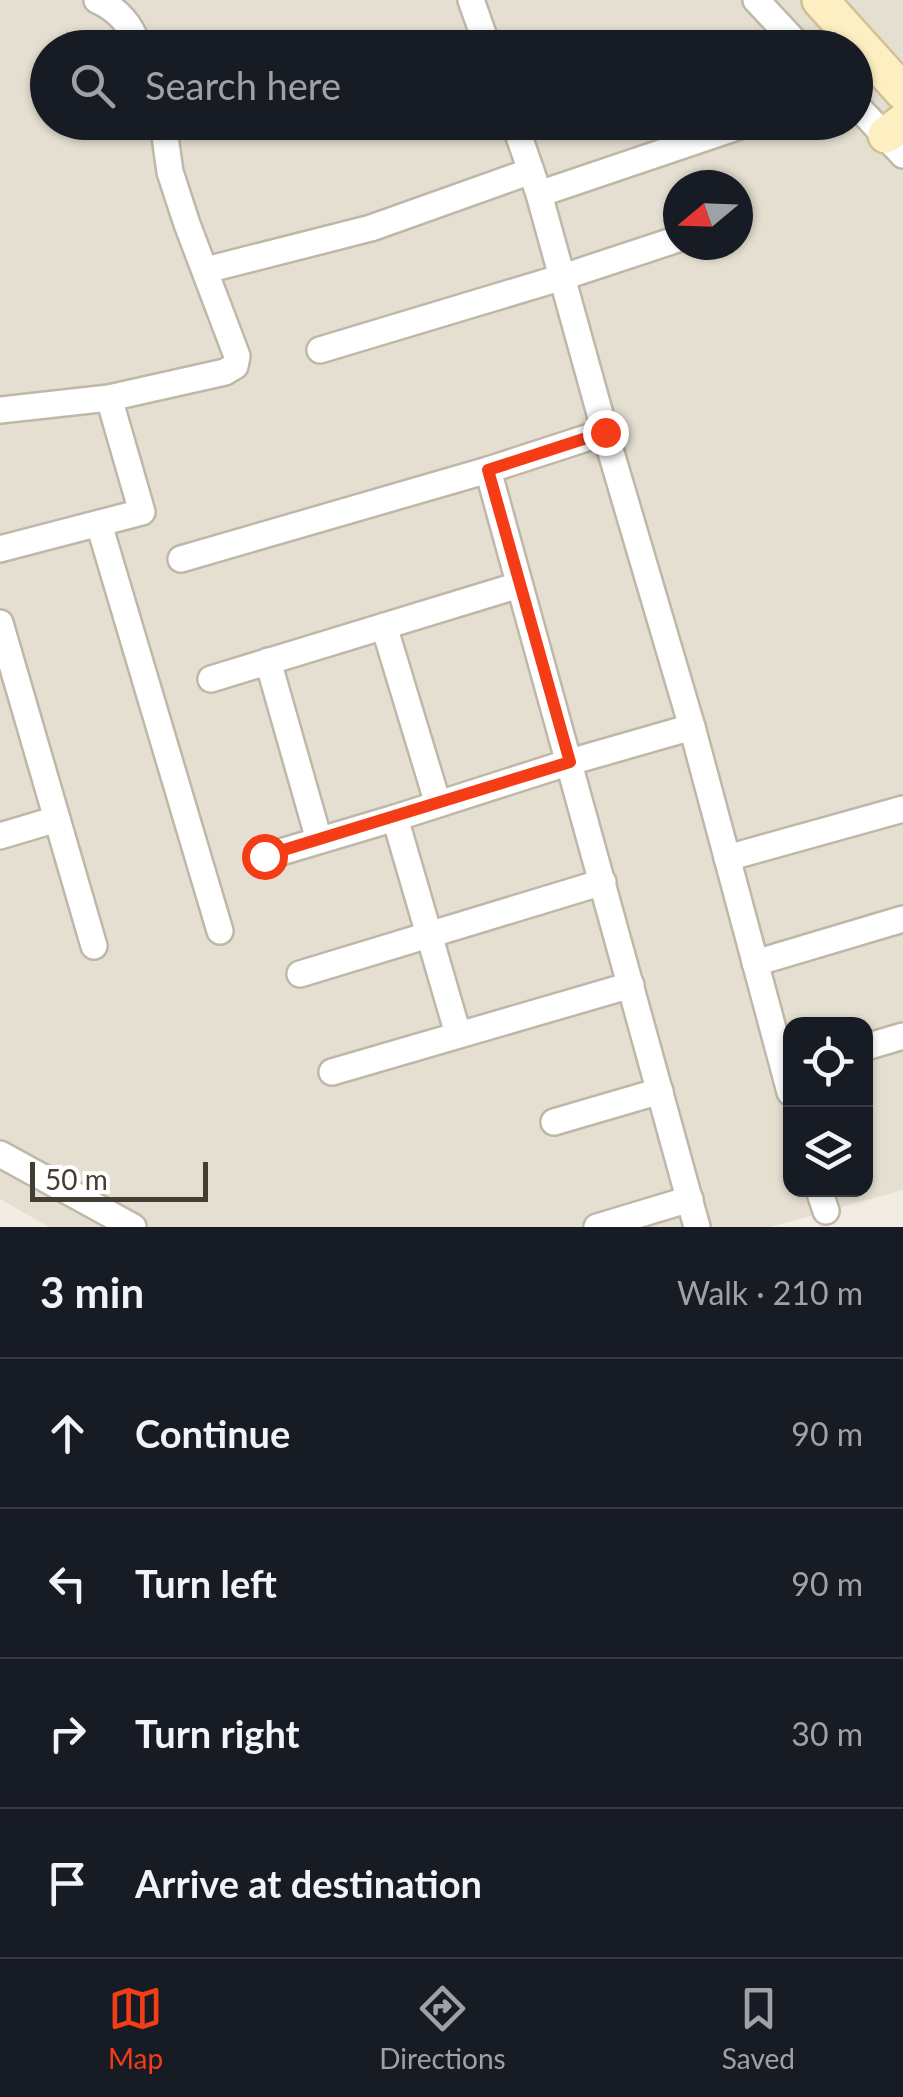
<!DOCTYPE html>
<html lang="en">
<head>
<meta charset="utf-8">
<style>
	:root { --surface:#171b24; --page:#242831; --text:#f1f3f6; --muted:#9ea1a6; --line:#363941; --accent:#f43c17 }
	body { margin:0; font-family:Lato,sans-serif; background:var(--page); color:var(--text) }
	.controls { position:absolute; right:30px; bottom:30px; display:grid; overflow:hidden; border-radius:20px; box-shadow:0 2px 8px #0004 }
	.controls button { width:90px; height:90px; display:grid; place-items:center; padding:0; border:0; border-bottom:2px solid var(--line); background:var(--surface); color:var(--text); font:50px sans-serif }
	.compass { position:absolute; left:663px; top:170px; width:90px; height:90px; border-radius:50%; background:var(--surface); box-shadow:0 2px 8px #0004; rotate:251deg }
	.scale { position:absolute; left:30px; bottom:25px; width:178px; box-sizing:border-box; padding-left:10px; border:5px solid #433d33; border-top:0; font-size:28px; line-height:35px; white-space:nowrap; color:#433d33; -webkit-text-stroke:8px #fff; paint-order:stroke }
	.stop { position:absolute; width:30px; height:30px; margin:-22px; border:8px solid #f43c17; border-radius:50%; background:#fff }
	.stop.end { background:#f43c17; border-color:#fff; box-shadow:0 2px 10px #0008 }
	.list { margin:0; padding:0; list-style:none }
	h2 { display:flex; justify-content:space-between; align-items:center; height:130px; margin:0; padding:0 40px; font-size:42px }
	h2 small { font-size:32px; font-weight:400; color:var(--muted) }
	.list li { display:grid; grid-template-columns:65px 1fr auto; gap:30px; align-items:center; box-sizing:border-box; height:150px; padding:0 40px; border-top:2px solid var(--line) }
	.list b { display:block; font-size:38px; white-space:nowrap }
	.list em { font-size:32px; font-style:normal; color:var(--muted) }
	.icon { flex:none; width:55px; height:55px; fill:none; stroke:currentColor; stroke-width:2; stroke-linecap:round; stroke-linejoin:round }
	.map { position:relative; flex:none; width:903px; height:1227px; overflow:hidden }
	.search { position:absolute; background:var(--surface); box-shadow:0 2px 8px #0004; left:30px; right:30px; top:30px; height:110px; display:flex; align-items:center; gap:25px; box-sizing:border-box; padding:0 35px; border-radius:55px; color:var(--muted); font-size:38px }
	.sheet { height:730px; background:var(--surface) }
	nav { display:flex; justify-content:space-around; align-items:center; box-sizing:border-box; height:140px; border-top:2px solid var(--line); background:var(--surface); font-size:28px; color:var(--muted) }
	nav a { display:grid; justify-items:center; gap:5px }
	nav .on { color:var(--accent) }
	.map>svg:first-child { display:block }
	.residential { fill:#e5dfd1; fill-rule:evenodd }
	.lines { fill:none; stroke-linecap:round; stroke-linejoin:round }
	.street-casing { stroke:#bfb8a9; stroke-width:30 }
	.secondary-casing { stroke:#d0c194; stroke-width:40 }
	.street { stroke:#fff; stroke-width:25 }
	.secondary { stroke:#fdefc1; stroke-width:35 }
	.route { stroke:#f43c17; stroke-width:12 }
</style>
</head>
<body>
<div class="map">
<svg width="903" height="1227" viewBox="0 0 903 1227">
	<rect width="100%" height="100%" fill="#f1ede3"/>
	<!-- residential -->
	<path class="residential" d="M0 0H903V1190L770 1227H49L0 1199ZM48 48H856V122H48ZM678 185H738V245H678ZM790 1024H866V1190H790Z"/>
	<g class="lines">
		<defs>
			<g id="street">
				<path d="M97 0C119 10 131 25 139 48"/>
				<path d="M471 0 488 48"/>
				<path d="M756 0 801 48"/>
				<path d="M856 105 903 155"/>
				<path d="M514 122 539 194 605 432 692 727 790 1092"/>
				<path d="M539 194 752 122"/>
				<path d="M206 270 371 228 531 171"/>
				<path d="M320 350 563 277 678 239"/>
				<path d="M0 410 109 398 225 372 235 366 237 356 187 224 170 172 163 122"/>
				<path d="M605 432 488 470 697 1227"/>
				<path d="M99 524 220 931"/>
				<path d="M0 549 142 512 109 398"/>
				<path d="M181 559 488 470"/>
				<path d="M0 623 94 946"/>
				<path d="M384 626 438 804"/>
				<path d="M268 661 319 840"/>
				<path d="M211 679 519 585"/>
				<path d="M0 836 57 819"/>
				<path d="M264 857 395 818"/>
				<path d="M727 858 903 809"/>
				<path d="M755 963 903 919"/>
				<path d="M300 974 603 882"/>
				<path d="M458 1034 395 818 570 762 692 727"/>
				<path d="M866 1047 903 1036"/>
				<path d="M332 1072 631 985"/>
				<path d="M554 1122 660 1091"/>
				<path d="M0 1154 133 1227"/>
				<path d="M819 1190 826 1211"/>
				<path d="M597 1227 690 1199"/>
			</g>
			<g id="secondary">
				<path d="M820 0 903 92"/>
				<path d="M886 135 903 122"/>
			</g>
		</defs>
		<!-- street casing -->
		<use href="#street" class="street-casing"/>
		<!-- secondary casing -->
		<use href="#secondary" class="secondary-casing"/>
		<!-- street -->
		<use href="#street" class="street"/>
		<!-- secondary -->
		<use href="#secondary" class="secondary"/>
	</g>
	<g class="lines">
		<!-- route -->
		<path class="route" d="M264 856 570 762 488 470 605 432"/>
	</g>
</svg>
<div class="controls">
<button><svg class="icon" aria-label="locate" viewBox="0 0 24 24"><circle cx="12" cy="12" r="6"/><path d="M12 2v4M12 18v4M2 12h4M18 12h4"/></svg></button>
<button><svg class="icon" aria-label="layers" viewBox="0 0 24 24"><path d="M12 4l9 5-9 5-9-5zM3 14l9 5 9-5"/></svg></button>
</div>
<svg class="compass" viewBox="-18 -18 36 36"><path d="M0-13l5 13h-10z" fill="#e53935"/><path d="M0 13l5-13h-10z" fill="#9ea1a6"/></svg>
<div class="scale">50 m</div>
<div class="stop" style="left:264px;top:856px"></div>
<div class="stop end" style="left:605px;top:432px"></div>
<div class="search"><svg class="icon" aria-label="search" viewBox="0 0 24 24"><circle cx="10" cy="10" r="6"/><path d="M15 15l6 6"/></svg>Search here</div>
</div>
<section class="sheet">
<h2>3 min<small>Walk · 210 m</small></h2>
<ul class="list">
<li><svg class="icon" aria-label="ahead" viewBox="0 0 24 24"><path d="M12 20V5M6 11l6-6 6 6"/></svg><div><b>Continue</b></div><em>90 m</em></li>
<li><svg class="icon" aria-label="left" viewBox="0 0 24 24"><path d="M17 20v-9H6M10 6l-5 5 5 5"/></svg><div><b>Turn left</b></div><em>90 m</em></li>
<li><svg class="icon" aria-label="right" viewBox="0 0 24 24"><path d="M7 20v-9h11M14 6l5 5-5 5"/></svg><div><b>Turn right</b></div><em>30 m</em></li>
<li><svg class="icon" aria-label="arrive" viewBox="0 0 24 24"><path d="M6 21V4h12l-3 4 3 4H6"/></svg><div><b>Arrive at destination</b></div></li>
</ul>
</section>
<nav>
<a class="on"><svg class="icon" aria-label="map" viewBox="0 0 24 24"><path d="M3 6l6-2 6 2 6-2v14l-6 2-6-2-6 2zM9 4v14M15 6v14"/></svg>Map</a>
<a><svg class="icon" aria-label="directions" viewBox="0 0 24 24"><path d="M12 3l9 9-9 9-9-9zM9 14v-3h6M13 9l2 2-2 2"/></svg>Directions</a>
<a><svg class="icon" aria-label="saved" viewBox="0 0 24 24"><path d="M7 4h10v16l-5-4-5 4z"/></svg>Saved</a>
</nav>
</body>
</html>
